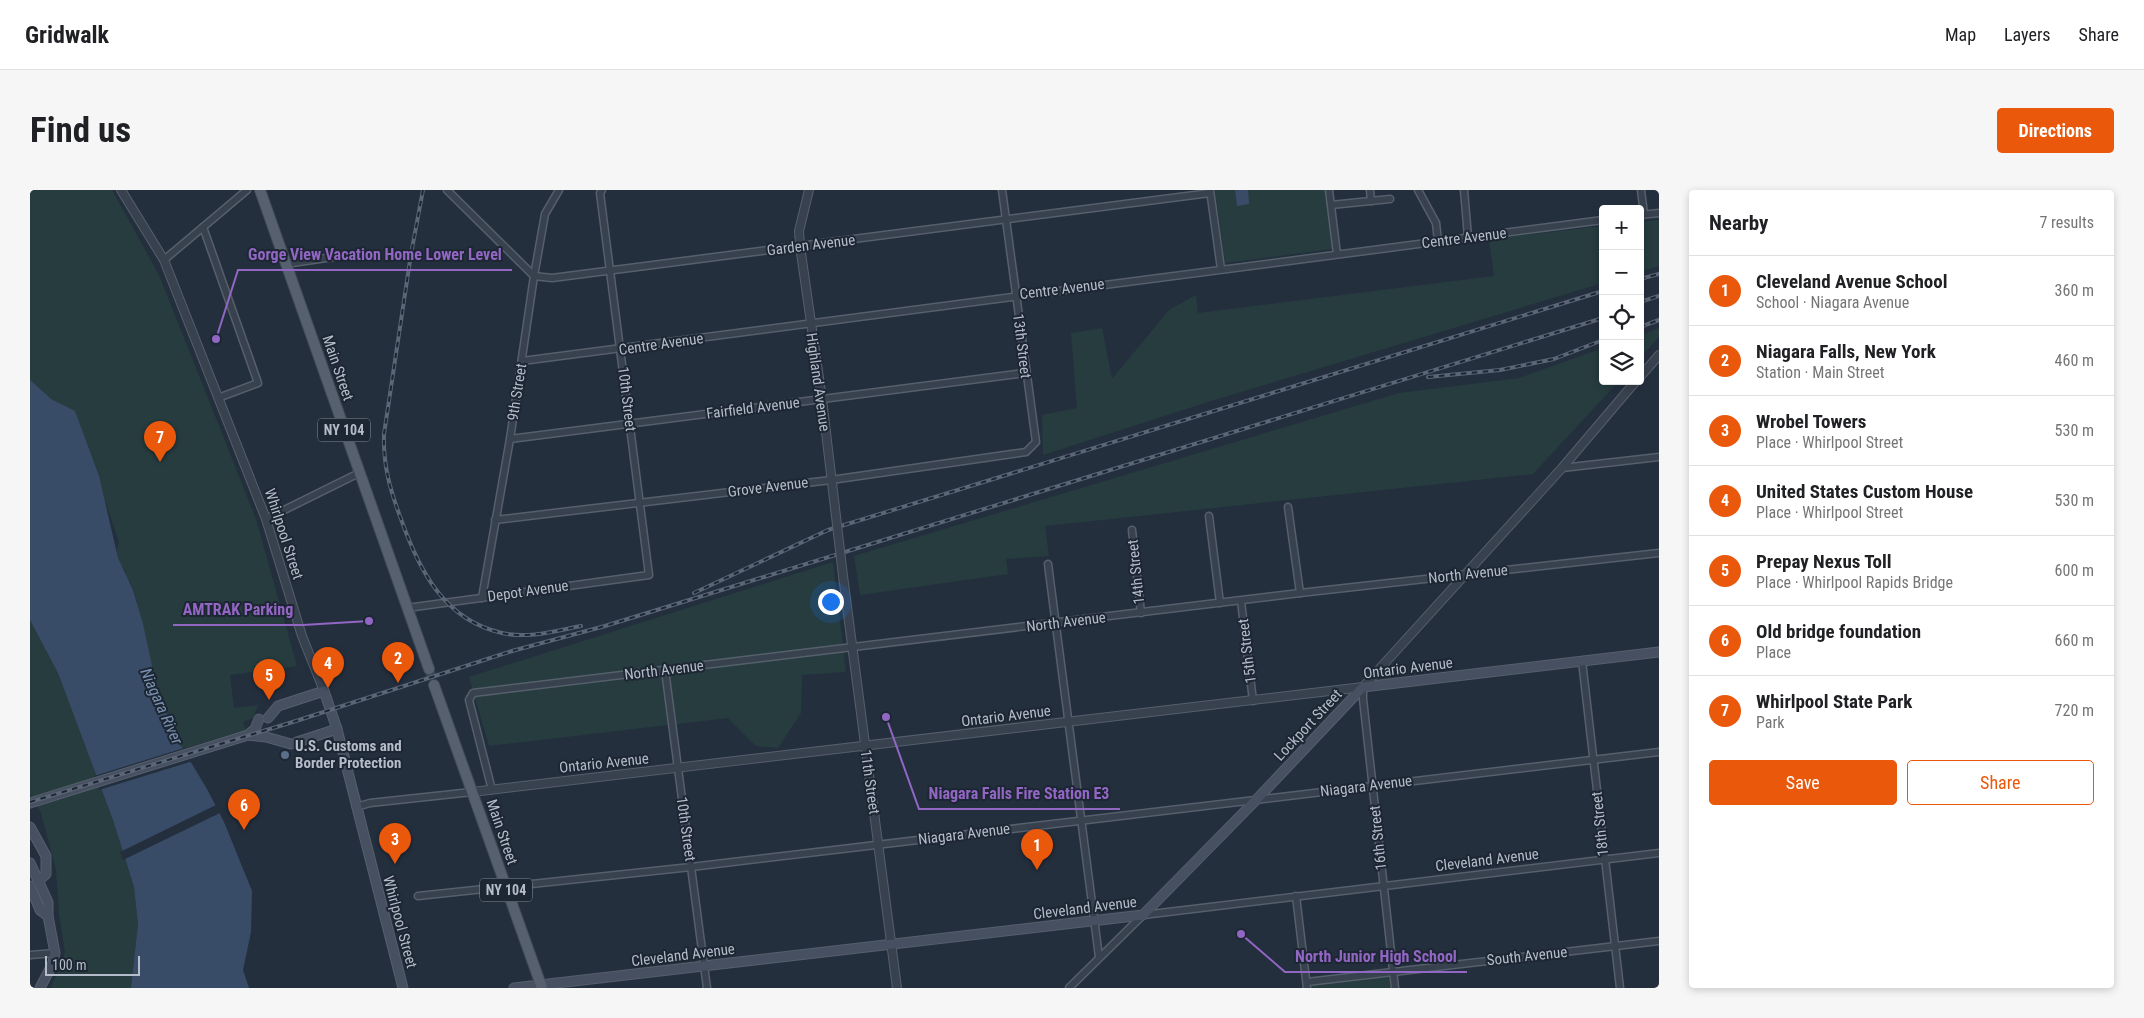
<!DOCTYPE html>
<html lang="en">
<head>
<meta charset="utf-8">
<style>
	:root { --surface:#fff; --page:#f6f6f6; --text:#202124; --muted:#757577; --line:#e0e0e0; --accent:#ea580c }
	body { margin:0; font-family:"Roboto Condensed",sans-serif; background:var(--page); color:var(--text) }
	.controls { position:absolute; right:15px; top:15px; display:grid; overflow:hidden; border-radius:5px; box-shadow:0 2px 8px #0003 }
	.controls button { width:45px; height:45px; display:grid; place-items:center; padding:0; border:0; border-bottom:1px solid var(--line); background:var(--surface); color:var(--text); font:25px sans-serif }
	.scale { position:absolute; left:15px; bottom:12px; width:95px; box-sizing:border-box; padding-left:5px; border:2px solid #b4bcc9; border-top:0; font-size:14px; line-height:18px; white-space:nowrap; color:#b4bcc9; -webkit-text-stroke:4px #1d2633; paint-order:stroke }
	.you { position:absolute; left:800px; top:411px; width:18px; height:18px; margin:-12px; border:4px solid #fff; border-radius:50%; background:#1a73e8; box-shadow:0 0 0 8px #1a73e833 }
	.badge { display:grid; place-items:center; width:32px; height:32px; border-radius:50%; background:var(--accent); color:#fff; font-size:16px; font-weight:700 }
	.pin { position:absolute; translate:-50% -41px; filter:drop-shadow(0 1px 2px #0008) }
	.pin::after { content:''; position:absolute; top:26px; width:18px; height:15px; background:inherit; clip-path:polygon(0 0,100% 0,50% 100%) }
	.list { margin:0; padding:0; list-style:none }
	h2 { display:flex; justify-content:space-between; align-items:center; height:65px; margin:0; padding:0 20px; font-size:21px }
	h2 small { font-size:16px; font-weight:400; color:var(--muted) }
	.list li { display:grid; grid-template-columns:32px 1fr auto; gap:15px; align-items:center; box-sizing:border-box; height:70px; padding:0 20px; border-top:1px solid var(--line) }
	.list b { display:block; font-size:19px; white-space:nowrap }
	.list p { margin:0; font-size:16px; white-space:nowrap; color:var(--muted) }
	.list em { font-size:16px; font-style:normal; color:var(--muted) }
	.actions { display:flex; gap:10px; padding:15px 20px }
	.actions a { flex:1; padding:11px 0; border:1px solid var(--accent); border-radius:5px; text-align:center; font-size:18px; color:var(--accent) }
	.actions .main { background:var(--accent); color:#fff }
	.icon { flex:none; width:28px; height:28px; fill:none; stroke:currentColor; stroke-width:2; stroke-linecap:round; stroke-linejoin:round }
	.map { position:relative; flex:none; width:1629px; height:798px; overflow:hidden; border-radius:5px }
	header { display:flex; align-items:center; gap:30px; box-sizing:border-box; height:70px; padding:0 25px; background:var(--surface); border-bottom:1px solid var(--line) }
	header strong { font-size:24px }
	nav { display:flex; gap:28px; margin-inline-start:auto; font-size:18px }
	.intro { display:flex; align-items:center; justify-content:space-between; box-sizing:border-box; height:120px; padding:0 30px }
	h1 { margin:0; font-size:35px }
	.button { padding:12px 22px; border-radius:5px; background:var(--accent); color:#fff; font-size:18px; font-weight:700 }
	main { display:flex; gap:30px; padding:0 30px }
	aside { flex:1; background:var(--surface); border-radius:5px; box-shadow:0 2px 8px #0003 }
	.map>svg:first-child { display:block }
	.green { fill:#263c3f }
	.water { fill:#394c67 }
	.pier { fill:#242f3e }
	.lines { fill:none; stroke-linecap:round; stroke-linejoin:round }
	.primary-tunnel { stroke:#3a4453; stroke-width:10; stroke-dasharray:10 5; stroke-linecap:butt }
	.minor-casing { stroke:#565f6c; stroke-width:9 }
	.tertiary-casing { stroke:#565f6c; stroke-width:10 }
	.secondary-casing { stroke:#565f6c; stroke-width:11 }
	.primary-casing { stroke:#414a57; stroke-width:12 }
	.minor { stroke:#38414e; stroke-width:6 }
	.tertiary { stroke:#38414e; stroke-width:8 }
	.secondary { stroke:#465061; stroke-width:9 }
	.primary { stroke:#56606e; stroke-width:10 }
	.rail-casing { stroke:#5a6575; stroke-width:4 }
	.rail { stroke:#1d2633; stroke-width:2; stroke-dasharray:5.5; stroke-linecap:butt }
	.tertiary-bridge-casing { stroke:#565f6c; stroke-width:10; stroke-linecap:butt }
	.tertiary-bridge { stroke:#38414e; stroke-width:8 }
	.service-dot { fill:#5c6f8a; stroke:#1d2633; stroke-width:2 }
	.labels { text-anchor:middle; stroke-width:4; stroke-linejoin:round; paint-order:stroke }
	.shield { fill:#1d2633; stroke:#878f9c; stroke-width:1 }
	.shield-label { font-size:14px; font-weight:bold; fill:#b4bcc9 }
	.street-label { font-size:15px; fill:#b4bcc9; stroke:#1d2633 }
	.poi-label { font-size:15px; font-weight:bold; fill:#b4bcc9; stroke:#1d2633; text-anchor:start }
	.water-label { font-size:16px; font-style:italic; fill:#7c92b1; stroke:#1d2633 }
	.leader { fill:none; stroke:#9266c3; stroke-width:2 }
	.callout-dot { fill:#9266c3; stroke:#1d2633; stroke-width:2 }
	.callout-label { font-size:16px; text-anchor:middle; font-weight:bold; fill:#9266c3; stroke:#1d2633; stroke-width:4; stroke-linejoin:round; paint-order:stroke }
</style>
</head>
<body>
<header>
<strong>Gridwalk</strong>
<nav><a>Map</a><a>Layers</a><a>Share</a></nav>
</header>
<div class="intro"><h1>Find us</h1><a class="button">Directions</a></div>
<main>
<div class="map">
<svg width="1629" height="798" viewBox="0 0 1629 798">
	<rect width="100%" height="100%" fill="#242f3e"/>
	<!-- green -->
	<g class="green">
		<path d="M0 0H82L129 85 226 329 267 476 200 485 204 518 228 515 223 528 213 532 216 540 152 559 145 547 112 454 114 438 105 424 107 411 100 391 93 390 96 382 85 367 89 352 65 281 0 199Z"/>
		<path d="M1185 0H1296L1303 59 1195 73Z"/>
		<path d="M1629 30V76L1610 82V32Z"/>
		<path d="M1573 36V93L1178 212 1013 265 1012 225 1047 218 1041 143 1072 138 1082 189 1139 120 1166 105 1168 123 1464 86 1459 49Z"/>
		<path d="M1629 138V147L1610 168V145Z"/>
		<path d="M1573 158V191H1589L1503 284 1015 336 1019 366 976 369 978 384 830 405 824 366 1369 203 1489 188Z"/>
		<path d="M803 372 816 482 772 485 771 523 748 558 726 556 698 528 459 556 439 487Z"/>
		<path d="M0 430 28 483 83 630 104 697 108 734 101 798H20L29 780 35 762 29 725 26 680 11 623 0 604Z"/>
		<path d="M1359 784 1360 798H1281L1280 794Z"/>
	</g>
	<!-- water -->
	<g class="water">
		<path d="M1205 0H1218L1219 14 1207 16Z"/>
		<path d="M0 190 21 209 45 221 69 286 88 368 103 400 113 434 126 494 145 546 177 599 194 632 222 701 221 742 213 780 219 798H101L108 734 104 697 83 630 28 483 0 430Z"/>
	</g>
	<!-- pier -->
	<g class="pier">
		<path d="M154 558 163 571 69 600 64 586Z"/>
		<path d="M188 614 192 622 93 670 90 662Z"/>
	</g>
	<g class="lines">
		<!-- primary-tunnel -->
		<path class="primary-tunnel" d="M399 479 404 495"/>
		<defs>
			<g id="minor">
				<path d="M417 0 504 86 522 88 1180 3"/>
				<path d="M1180 0 1191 79"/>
				<path d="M1299 0 1307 64"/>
				<path d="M1340 0 1341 11"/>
				<path d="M1388 0 1406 33 1408 51"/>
				<path d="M1434 0 1438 47"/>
				<path d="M1611 0 1614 24"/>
				<path d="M1301 15 1360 9"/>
				<path d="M1610 25 1629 23"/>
				<path d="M173 37 228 193 188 208"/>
				<path d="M134 70 217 0"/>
				<path d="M255 74 317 65"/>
				<path d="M492 171 1573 30"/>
				<path d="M480 249 995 183"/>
				<path d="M1532 278 1629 267"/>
				<path d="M1258 317 1270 403"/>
				<path d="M1179 326 1190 413"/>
				<path d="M236 329 329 283"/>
				<path d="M465 330 801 290 996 262 1006 252 972 0"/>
				<path d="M1102 340 1111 423"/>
				<path d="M1018 374 1069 767"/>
				<path d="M452 408 480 249 504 86 515 24 529 0"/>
				<path d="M1211 411 1223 511"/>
				<path d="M377 418 619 385 570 3 572 0"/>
				<path d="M1552 471 1590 798"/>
				<path d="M635 480 677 798"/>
				<path d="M1333 497V509L1365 798"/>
				<path d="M462 600 439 510 443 503 1270 403 1629 363"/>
				<path d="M326 617 340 613 442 602"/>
				<path d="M388 706 661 677 1629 562"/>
				<path d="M1266 706 1277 798"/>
				<path d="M0 765 25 763"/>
				<path d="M1277 792 1629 751"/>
				<path d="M1039 798 1113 725 1629 663"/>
			</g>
			<g id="tertiary">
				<path d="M91 0 134 70 236 329 272 446 294 501"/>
				<path d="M779 0 769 41 770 56 792 209 805 318"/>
				<path d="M1610 187 1629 165"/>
				<path d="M813 386 867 798"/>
				<path d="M442 602 1333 497 1532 278 1606 191"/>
			</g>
			<g id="secondary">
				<path d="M238 528 248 516 294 501 307 539 373 798"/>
				<path d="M218 545 225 539 229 529"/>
				<path d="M267 552 307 539"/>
				<path d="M0 613 218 545 236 547 261 554"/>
				<path d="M0 637 16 666V684L8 691"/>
				<path d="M0 673 18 712V726L25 763 23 773 10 798"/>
				<path d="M0 696 10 720 18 726"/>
				<path d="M484 798 1113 725 1227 609 1333 497 1629 462"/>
			</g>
			<g id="primary">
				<path d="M230 0 399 479"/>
				<path d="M404 495 512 798"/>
			</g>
		</defs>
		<!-- minor casing -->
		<use href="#minor" class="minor-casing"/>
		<!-- tertiary casing -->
		<use href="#tertiary" class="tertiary-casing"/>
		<!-- secondary casing -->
		<use href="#secondary" class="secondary-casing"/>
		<!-- primary casing -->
		<use href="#primary" class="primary-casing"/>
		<!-- minor -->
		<use href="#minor" class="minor"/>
		<!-- tertiary -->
		<use href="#tertiary" class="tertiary"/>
		<!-- secondary -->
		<use href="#secondary" class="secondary"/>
		<!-- primary -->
		<use href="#primary" class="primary"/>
		<defs>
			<g id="rail">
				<path d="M393 0 381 64 354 244C353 275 360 300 371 329 389 380 414 430 472 443 498 449 525 441 551 436"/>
				<path d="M1610 89 1629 84"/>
				<path d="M1610 112 1629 106"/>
				<path d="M1610 137 1629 130"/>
				<path d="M1398 187 1470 180 1524 169 1573 150"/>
				<path d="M664 403 798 340 1573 101"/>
				<path d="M0 612 266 531 482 461 575 436 1573 128"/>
			</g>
		</defs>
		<!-- rail casing -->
		<use href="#rail" class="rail-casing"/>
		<!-- rail -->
		<use href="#rail" class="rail"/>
		<defs>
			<path id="tertiary-bridge" d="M805 318 813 386"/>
		</defs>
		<!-- tertiary-bridge casing -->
		<use href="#tertiary-bridge" class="tertiary-bridge-casing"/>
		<!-- tertiary-bridge -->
		<use href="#tertiary-bridge" class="tertiary-bridge"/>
	</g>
	<!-- markers -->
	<circle class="service-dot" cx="255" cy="565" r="5"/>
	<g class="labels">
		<!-- shield labels -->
		<g class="shield">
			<rect x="288" y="228.5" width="52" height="23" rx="4"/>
			<rect x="450" y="688.5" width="52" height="23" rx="4"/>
		</g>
		<g class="shield-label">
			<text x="314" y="245">NY 104</text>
			<text x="476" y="705">NY 104</text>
		</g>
		<!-- street labels -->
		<g class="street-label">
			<text transform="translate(1434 48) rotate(-7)" y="5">Centre Avenue</text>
			<text transform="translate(781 55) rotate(-7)" y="5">Garden Avenue</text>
			<text transform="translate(1032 99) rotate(-7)" y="5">Centre Avenue</text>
			<text transform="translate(631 154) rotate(-8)" y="5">Centre Avenue</text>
			<text transform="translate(992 156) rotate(83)" y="5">13th Street</text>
			<text transform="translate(308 178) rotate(71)" y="5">Main Street</text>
			<text transform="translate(788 192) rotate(82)" y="5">Highland Avenue</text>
			<text transform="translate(487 202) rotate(-81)" y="5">9th Street</text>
			<text transform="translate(597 209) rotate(83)" y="5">10th Street</text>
			<text transform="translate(723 218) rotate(-7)" y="5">Fairfield Avenue</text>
			<text transform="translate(738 297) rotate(-7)" y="5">Grove Avenue</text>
			<text transform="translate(254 344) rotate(72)" y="5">Whirlpool Street</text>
			<text transform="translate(1106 382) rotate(-96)" y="5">14th Street</text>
			<text transform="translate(1438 384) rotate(-6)" y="5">North Avenue</text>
			<text transform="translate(498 401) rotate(-8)" y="5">Depot Avenue</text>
			<text transform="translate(1036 432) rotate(-7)" y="5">North Avenue</text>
			<text transform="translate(1217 461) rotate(-97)" y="5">15th Street</text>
			<text transform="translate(1378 478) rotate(-7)" y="5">Ontario Avenue</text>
			<text transform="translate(634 480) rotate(-7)" y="5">North Avenue</text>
			<text transform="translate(976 526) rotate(-7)" y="5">Ontario Avenue</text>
			<text transform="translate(1278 535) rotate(-47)" y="5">Lockport Street</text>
			<text transform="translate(574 573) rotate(-6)" y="5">Ontario Avenue</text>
			<text transform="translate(840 592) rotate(82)" y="5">11th Street</text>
			<text transform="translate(1336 596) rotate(-7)" y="5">Niagara Avenue</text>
			<text transform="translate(1570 634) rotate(-96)" y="5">18th Street</text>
			<text transform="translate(656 639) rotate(82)" y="5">10th Street</text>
			<text transform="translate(472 642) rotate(71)" y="5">Main Street</text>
			<text transform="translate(934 644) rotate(-7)" y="5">Niagara Avenue</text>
			<text transform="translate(1348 648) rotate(-96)" y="5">16th Street</text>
			<text transform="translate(1457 670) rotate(-7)" y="5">Cleveland Avenue</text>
			<text transform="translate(1055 718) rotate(-7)" y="5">Cleveland Avenue</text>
			<text transform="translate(370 732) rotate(75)" y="5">Whirlpool Street</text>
			<text transform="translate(653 765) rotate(-7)" y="5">Cleveland Avenue</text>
			<text transform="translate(1497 766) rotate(-6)" y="5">South Avenue</text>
		</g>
		<!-- poi labels -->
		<g class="poi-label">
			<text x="265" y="561">U.S. Customs and<tspan x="265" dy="17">Border Protection</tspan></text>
		</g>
		<!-- water labels -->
		<g class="water-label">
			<text transform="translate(132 516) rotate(66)" y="6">Niagara River</text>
		</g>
	</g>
	<!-- callouts -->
	<path class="leader" d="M186 149L208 80H482M339 431L273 435H143M856 527L889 619H1090M1211 744L1255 782H1437"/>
	<g class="callout-dot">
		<circle cx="186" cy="149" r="5"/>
		<circle cx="339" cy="431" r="5"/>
		<circle cx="856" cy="527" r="5"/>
		<circle cx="1211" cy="744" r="5"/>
	</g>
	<g class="callout-label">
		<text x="345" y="70">Gorge View Vacation Home Lower Level</text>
		<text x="208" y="425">AMTRAK Parking</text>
		<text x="989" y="609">Niagara Falls Fire Station E3</text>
		<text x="1346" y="772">North Junior High School</text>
	</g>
</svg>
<div class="controls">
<button>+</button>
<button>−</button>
<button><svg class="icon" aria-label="locate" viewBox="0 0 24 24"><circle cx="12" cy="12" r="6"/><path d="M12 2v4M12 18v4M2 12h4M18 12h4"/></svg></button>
<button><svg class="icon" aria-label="layers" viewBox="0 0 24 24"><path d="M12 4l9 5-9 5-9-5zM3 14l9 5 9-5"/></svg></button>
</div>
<div class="scale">100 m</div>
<div class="you"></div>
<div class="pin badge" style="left:1007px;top:680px">1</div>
<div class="pin badge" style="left:368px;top:493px">2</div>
<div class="pin badge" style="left:365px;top:674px">3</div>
<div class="pin badge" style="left:298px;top:498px">4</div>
<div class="pin badge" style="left:239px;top:510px">5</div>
<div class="pin badge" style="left:214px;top:640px">6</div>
<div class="pin badge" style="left:130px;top:272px">7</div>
</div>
<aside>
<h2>Nearby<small>7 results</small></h2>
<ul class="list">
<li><span class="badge">1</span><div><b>Cleveland Avenue School</b><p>School · Niagara Avenue</p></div><em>360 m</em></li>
<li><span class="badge">2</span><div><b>Niagara Falls, New York</b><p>Station · Main Street</p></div><em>460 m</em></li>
<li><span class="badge">3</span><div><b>Wrobel Towers</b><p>Place · Whirlpool Street</p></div><em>530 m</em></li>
<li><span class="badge">4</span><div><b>United States Custom House</b><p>Place · Whirlpool Street</p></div><em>530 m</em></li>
<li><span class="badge">5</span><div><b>Prepay Nexus Toll</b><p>Place · Whirlpool Rapids Bridge</p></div><em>600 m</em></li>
<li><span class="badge">6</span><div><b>Old bridge foundation</b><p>Place</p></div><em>660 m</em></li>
<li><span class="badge">7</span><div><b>Whirlpool State Park</b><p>Park</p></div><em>720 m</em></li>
</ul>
<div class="actions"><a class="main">Save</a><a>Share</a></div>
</aside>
</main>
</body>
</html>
